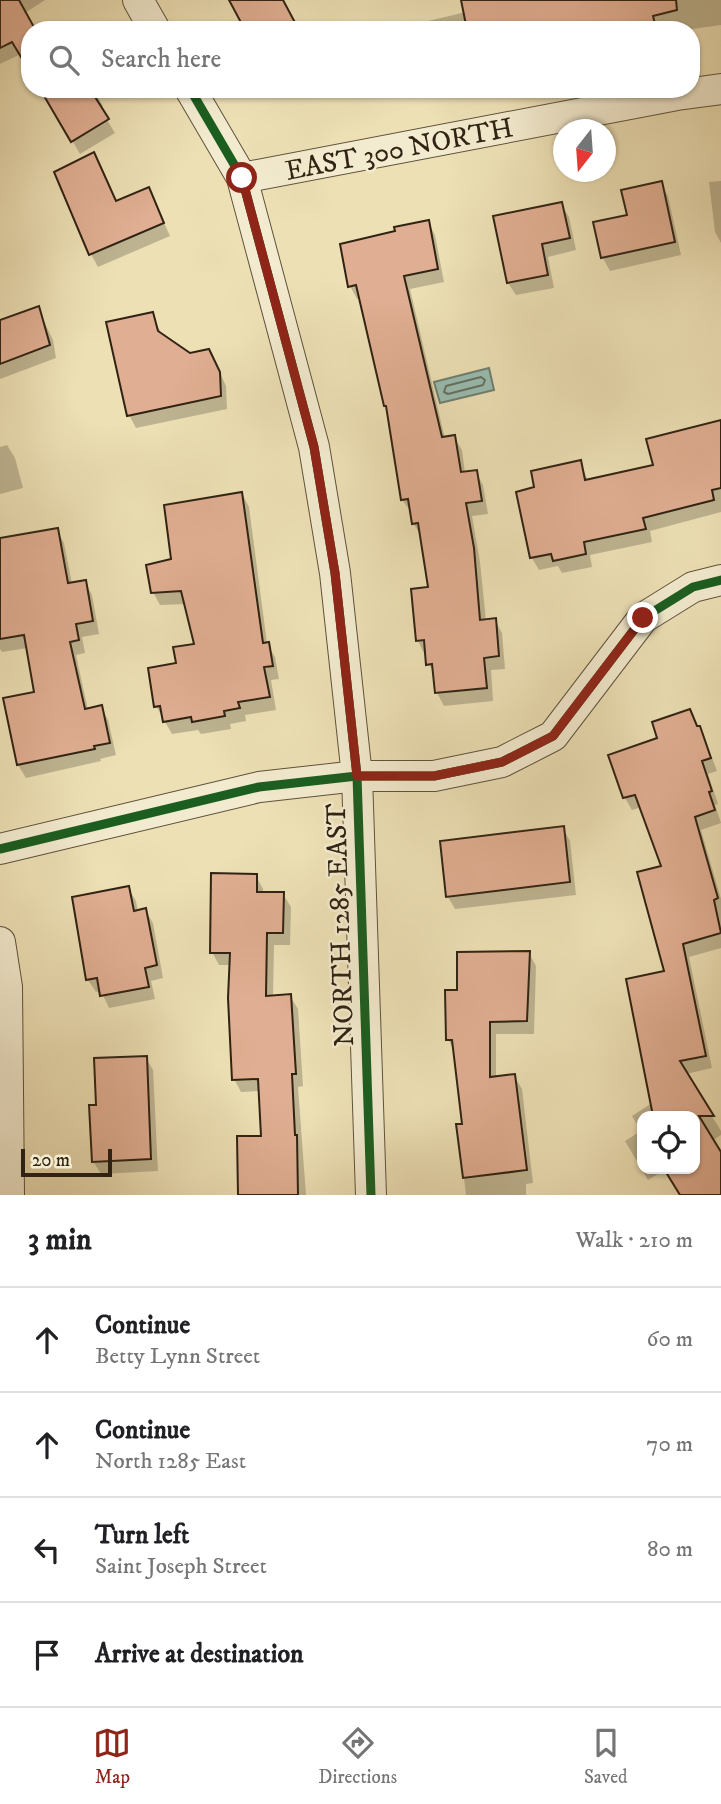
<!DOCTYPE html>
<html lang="en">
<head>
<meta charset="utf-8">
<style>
	:root { --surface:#fff; --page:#f2f2f2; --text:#202124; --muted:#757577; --line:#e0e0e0; --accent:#8f2418 }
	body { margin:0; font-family:"IM FELL DW Pica",serif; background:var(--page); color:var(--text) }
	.controls { position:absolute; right:21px; bottom:21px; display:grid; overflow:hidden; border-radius:14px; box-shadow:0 2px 5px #0004 }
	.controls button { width:63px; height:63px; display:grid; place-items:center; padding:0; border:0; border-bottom:2px solid var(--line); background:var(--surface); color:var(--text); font:35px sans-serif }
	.compass { position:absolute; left:553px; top:119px; width:63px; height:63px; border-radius:50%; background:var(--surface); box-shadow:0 2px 5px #0004; rotate:197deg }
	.scale { position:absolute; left:21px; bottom:18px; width:91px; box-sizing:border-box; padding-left:7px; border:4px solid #302313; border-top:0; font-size:19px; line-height:24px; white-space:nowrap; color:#302313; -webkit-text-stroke:5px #f3ebcf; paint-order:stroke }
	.stop { position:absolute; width:21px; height:21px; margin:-16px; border:5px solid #8f2418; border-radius:50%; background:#fff }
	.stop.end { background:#8f2418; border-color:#fff; box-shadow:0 2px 7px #0008 }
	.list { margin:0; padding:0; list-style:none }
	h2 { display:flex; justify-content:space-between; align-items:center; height:91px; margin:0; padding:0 28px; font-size:30px }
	h2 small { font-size:23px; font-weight:400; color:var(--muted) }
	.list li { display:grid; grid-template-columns:46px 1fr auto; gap:21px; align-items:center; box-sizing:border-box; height:105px; padding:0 28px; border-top:2px solid var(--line) }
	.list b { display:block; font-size:26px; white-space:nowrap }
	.list p { margin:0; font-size:23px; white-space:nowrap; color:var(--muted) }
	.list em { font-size:23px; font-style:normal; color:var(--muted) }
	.icon { flex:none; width:38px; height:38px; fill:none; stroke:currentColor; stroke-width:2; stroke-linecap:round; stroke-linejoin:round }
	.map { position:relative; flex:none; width:721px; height:1195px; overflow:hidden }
	.search { position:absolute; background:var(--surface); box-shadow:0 2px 5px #0004; left:21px; right:21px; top:21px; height:77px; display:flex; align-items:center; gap:18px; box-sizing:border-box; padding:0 24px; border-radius:28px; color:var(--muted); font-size:26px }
	.sheet { height:511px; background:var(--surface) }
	nav { display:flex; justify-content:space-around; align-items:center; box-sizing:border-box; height:98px; border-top:2px solid var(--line); background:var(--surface); font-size:19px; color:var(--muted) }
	nav a { display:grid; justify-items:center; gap:4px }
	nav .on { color:var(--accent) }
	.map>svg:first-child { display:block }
	.water { fill:#99bdb1; stroke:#6f7f72; stroke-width:2 }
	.shadow { fill:#0003 }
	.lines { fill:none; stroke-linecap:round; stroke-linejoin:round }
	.shore { stroke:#647062; stroke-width:2 }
	.building { fill:#e0ae92; stroke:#302313; stroke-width:2 }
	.minor-casing { stroke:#5f523c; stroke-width:32 }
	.minor { stroke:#f3ebcf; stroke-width:30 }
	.cycleway-casing { stroke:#f3ebcf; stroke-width:13 }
	.cycleway { stroke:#1b5e20; stroke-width:9 }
	.route { stroke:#8f2418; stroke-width:9 }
	.labels { text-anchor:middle; stroke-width:5; stroke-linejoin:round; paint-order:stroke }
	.street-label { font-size:28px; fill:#302313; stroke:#f3ebcf }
</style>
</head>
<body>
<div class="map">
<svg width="721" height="1195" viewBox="0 0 721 1195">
	<rect width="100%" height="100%" fill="#ede0b5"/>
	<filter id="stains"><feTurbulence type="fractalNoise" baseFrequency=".00286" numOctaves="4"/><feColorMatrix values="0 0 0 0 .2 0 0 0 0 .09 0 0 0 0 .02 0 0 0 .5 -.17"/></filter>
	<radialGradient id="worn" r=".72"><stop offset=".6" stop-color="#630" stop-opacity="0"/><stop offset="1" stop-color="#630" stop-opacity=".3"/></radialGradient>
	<!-- water -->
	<path class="water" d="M489 368 494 390 440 403 434 382Z"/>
	<!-- shadow -->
	<g class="shadow">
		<path d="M0 0H45L25 13 34 30H30L21 54 0 64Z"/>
		<path d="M463 0H721V25L685 30H390L466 12Z"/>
		<path d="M42 89H93L103 106 99 107 115 133 80 154Z"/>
		<path d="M721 181V243L715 232 709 182Z"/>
		<path d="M661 183 668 196 681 255 610 271 603 258 595 223 629 216Z"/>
		<path d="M149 189 170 236 98 267 91 254Z"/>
		<path d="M561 204 569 217 576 250 548 257 554 288 516 295 508 283Z"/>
		<path d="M428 222 435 235 444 282 410 289 445 439 454 437 462 450 465 473 476 472 483 485 488 514 472 516 480 562 486 621 495 620 502 633 505 669 491 670 493 701 444 706 437 693 435 676 418 641 430 588 421 536 413 523 411 512 402 500 388 410 361 298 357 299 350 286Z"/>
		<path d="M38 309 53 340 56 358 0 379V322Z"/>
		<path d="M152 314 162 335 190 355 216 364 226 386 227 409 136 428 129 415Z"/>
		<path d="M721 422V512L650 531 652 542 590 555 592 567 562 573 558 566 539 570 532 558 537 489 580 462 588 481 655 466Z"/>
		<path d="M7 445 15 458 23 488 0 494V447Z"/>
		<path d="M242 494 249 507 267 643 275 657 279 679 271 680 276 710 245 715 246 721 230 724 231 729 201 734 198 730 172 734 156 706 178 665 196 645 186 604 160 605 153 592 173 560Z"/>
		<path d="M57 530 64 543 72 584 85 582 92 595 99 634 82 637 85 653 76 655 88 710 101 707 108 720 116 755 100 759 101 761 26 778 18 765 5 700 36 693 28 648 2 652 0 649V540Z"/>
		<path d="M690 711 706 741 717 771 708 774 718 804 715 805 721 823 701 830 721 899V948L689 957 712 1068 686 1074 721 1131V1135L695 1152V1116H642V1169H695V1163L721 1158V1195H682L666 1169 648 1180 625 1141 641 1131 632 1116 652 1103 666 973 663 867 642 807 632 810 625 798 611 756 659 739Z"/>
		<path d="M563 828 570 841 576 895 455 909 448 897Z"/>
		<path d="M256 876 263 889V894H283L291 907 290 945H274L273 997 290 996 298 1009 303 1086 298 1087 306 1195H239L263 1138 261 1091 241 1092 234 1079 231 965H219L212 952Z"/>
		<path d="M128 888 136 901 138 912 145 910 153 923 163 978 151 981 155 999 109 1008 101 991 96 992 88 980Z"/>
		<path d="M529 953 536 966 534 1034H496V1078L514 1076 522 1089 533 1183 526 1184V1195H466L458 1126H464L455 1053 448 1039 459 992Z"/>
		<path d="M146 1058 153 1070 158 1171 101 1174 93 1161 98 1107Z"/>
	</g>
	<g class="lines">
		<!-- shore -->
		<path class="shore" d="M481 377 485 380 483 385 448 394 444 392 446 386Z"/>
	</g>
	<!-- building -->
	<g class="building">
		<path d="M0 0H19L35 29 30 30V72L12 42 0 48Z"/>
		<path d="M229 0H283L299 30H245Z"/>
		<path d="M461 0H676L677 10 653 16 655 24 629 30H619L618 23 589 30H467Z"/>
		<path d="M40 89H90L109 119 71 142Z"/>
		<path d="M94 152 116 201 149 187 164 223 89 255 54 172Z"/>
		<path d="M662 181 675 242 601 258 593 222 627 215 621 190Z"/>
		<path d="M562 202 570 238 542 244 548 275 507 283 493 216Z"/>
		<path d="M429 220 438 269 404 276 442 437 455 435 461 472 477 470 482 501 466 503 474 548 480 620 496 618 499 656 484 658 487 688 435 693 432 664 426 665 424 640 416 641 411 589 428 587 418 523 412 524 408 499 401 500 386 406H384L356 285 348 287 340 244 395 231 394 227Z"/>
		<path d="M39 306 50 345 0 364V320Z"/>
		<path d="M153 312 158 331 190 353 209 349 220 372 221 396 127 416 106 322Z"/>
		<path d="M721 420V488L712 490 714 500 643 518 646 529 584 542 586 554 553 561 551 554 530 558 516 492 534 487 531 471 581 460 585 480 653 465 646 439Z"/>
		<path d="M242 492 263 643 269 642 273 666 264 667 270 697 238 702 240 708 224 711 225 716 192 722 191 717 163 722 160 706 154 707 148 668 176 663 173 647 194 644 181 591 151 593 146 565 171 559 164 505Z"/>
		<path d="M58 528 68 583 86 580 93 621 76 624 79 640 70 642 85 709 102 705 110 743 94 746 95 749 17 765 3 698 34 692 24 635 0 639V538Z"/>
		<path d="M690 709 697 726H700L711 758 702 761 712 791 709 792 715 810 695 817 718 898 714 900 721 933 683 944 706 1056 680 1061 714 1116H699L721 1152V1195H680L664 1169H695V1116H653L626 979 664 971 637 872 661 866 635 795 623 798 608 755 657 738 652 722Z"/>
		<path d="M564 826 570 882 446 897 440 841Z"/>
		<path d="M211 873 257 874V892H284L283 933H267L266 996 291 994 296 1074H292L295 1135H297L298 1195H238L237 1136H261L258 1079 232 1080 228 998 230 953H210Z"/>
		<path d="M129 886 134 911 146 908 157 965 145 968 149 987 100 996 97 978 86 980 72 897Z"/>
		<path d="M530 951 527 1021 490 1022V1077L515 1074 527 1170 463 1178 456 1124H462L452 1040H446L445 990H457V952Z"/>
		<path d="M147 1056 151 1159 92 1162 89 1105H96L94 1058Z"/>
	</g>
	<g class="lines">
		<defs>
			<g id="minor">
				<path d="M138 0 155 30"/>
				<path d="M190 89 242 178 314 447 335 573 357 776 371 1195"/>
				<path d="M242 178 677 95 721 89"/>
				<path d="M0 849 259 787 357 776H434L502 762 553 736 643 618 693 587 721 580"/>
				<path d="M0 942 7 987 9 1195"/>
			</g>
		</defs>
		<!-- minor casing -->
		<use href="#minor" class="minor-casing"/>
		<!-- minor -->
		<use href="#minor" class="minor"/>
		<defs>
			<g id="cycleway">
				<path d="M190 89 242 178 314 447 335 573 357 776 371 1195"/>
				<path d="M0 849 259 787 357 776H434L502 762 553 736 643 618 693 587 721 580"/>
			</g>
		</defs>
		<!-- cycleway casing -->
		<use href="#cycleway" class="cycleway-casing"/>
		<!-- cycleway -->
		<use href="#cycleway" class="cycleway"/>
	</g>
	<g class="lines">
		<!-- route -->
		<path class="route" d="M242 178 314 447 335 573 357 776H434L502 762 553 736 643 618"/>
	</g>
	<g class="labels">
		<!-- street labels -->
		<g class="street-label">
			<text transform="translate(399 148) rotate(-11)" y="10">EAST 300 NORTH</text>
			<text transform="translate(339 925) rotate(-92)" y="10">NORTH 1285 EAST</text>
		</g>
	</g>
	<rect width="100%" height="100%" filter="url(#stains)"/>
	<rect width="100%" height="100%" fill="url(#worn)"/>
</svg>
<div class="controls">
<button><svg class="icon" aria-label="locate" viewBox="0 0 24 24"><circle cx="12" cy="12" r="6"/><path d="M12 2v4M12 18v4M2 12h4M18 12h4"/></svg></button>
</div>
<svg class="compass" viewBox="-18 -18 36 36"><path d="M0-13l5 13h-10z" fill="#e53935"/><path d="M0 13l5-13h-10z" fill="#757577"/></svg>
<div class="scale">20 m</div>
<div class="stop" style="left:242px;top:178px"></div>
<div class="stop end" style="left:643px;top:618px"></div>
<div class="search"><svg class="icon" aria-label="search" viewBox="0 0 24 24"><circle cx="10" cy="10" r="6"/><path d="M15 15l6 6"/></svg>Search here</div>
</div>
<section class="sheet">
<h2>3 min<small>Walk · 210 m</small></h2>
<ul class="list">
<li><svg class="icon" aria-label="ahead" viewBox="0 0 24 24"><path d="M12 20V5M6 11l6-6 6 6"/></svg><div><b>Continue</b><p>Betty Lynn Street</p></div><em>60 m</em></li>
<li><svg class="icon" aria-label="ahead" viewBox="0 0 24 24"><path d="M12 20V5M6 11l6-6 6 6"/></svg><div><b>Continue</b><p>North 1285 East</p></div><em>70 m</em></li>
<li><svg class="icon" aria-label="left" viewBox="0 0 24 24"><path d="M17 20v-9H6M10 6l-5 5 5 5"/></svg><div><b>Turn left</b><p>Saint Joseph Street</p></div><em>80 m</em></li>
<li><svg class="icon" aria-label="arrive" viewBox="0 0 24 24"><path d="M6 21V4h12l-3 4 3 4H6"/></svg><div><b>Arrive at destination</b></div></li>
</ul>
</section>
<nav>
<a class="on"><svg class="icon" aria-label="map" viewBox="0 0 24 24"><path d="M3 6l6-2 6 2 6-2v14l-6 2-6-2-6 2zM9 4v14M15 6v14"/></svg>Map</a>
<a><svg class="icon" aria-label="directions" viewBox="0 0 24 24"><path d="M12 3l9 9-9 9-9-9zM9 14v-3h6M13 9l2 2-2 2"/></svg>Directions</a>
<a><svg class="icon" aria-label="saved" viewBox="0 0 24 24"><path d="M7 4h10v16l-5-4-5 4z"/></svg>Saved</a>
</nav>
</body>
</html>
